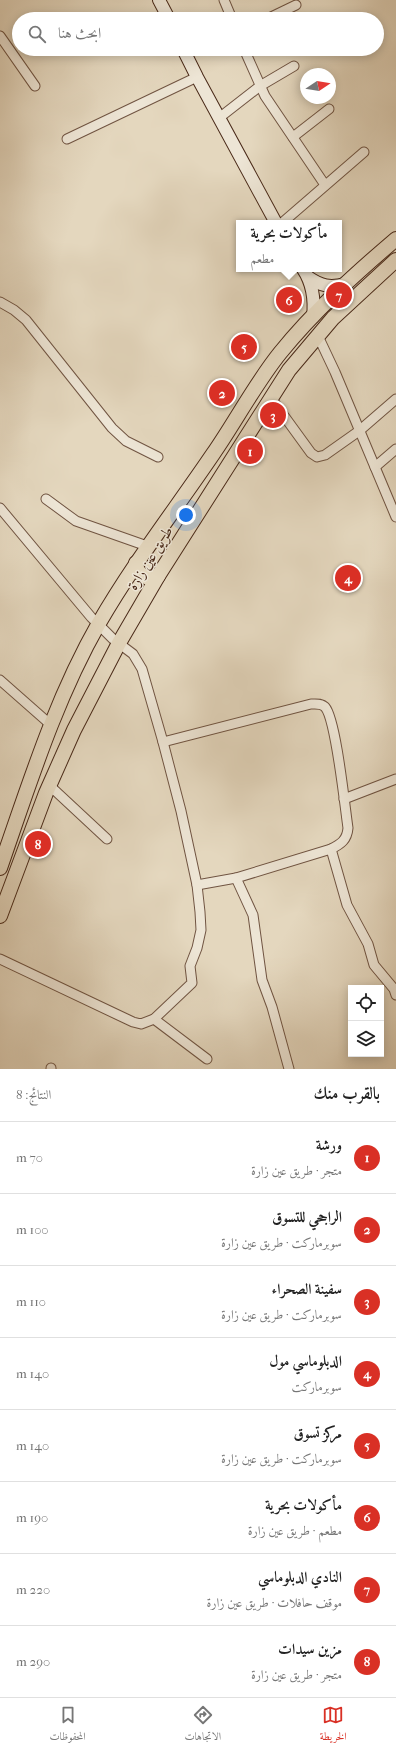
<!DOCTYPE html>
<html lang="ar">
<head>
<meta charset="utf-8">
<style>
	:root { --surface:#fff; --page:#f2f2f2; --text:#222; --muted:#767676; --line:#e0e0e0; --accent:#d93025 }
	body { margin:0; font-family:"IM FELL French Canon",Amiri,serif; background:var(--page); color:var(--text); direction:rtl }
	.controls { position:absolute; right:12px; bottom:12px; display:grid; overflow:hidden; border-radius:0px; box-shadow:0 2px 10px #0003 }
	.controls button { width:36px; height:36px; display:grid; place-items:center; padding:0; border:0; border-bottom:1px solid var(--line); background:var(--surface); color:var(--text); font:20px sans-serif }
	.compass { position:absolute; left:300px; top:68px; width:36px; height:36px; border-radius:50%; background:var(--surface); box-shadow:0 2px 10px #0003; rotate:78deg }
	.you { position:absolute; left:186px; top:515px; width:14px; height:14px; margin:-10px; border:3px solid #fff; border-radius:50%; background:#1a73e8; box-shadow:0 0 0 6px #1a73e833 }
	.badge { display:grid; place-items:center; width:26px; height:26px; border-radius:50%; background:var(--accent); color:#fff; font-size:13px; font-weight:700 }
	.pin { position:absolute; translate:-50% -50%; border:2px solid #fff; box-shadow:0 1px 4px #0006 }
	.popup { position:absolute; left:236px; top:220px; width:106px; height:52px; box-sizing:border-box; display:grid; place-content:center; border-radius:0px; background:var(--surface); filter:drop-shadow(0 1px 3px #0005); font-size:13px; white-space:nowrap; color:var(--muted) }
	.popup b { font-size:15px; color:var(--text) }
	.popup::after { content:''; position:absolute; left:50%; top:100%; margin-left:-8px; border:8px solid transparent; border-top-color:var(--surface) }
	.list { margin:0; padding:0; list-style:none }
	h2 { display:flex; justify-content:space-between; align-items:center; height:52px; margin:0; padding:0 16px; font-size:17px }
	h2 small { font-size:13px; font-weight:400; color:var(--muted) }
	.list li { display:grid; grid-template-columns:26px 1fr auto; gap:12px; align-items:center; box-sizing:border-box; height:72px; padding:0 16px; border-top:1px solid var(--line) }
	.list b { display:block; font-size:15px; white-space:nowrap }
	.list p { margin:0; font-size:13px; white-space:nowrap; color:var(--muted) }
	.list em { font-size:13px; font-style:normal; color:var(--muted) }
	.icon { flex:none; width:22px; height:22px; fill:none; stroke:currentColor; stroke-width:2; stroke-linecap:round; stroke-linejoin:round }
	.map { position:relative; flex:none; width:396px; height:1069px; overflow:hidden; direction:ltr }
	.search { position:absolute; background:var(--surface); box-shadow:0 2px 10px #0003; left:12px; right:12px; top:12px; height:44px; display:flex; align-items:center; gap:10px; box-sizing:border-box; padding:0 14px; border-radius:22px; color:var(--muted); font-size:15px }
	.sheet { height:628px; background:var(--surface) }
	nav { display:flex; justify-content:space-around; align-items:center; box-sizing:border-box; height:56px; border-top:1px solid var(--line); background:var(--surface); font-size:11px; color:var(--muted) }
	nav a { display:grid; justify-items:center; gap:2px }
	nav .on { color:var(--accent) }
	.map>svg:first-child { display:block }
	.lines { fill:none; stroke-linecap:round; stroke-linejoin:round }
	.minor-casing { stroke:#705442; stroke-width:11 }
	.secondary-casing { stroke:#492918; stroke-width:14 }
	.primary-casing { stroke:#492918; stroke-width:16 }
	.minor { stroke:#ede5d5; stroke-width:9 }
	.secondary { stroke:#ede5d5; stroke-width:12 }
	.primary { stroke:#e4d7be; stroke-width:14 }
	.labels { text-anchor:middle; stroke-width:3; stroke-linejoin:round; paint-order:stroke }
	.street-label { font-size:15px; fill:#492918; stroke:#ede5d5 }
</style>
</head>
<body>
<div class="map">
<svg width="396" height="1069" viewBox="0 0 396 1069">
	<rect width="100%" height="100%" fill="#e4d7be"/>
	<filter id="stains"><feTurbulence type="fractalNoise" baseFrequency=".005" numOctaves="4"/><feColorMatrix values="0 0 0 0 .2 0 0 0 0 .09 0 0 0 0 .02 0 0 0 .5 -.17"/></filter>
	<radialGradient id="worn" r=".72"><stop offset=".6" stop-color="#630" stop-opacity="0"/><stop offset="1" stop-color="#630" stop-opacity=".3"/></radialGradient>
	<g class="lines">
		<defs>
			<g id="minor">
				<path d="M224 0 232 19"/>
				<path d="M267 19 296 5"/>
				<path d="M0 36 35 86"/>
				<path d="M244 49 265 96 325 185"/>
				<path d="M219 118 260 86 294 66"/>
				<path d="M293 137 329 109"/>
				<path d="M67 139 197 77"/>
				<path d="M282 223 364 152"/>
				<path d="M0 302 14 310 26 320 112 428 126 441 158 457"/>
				<path d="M318 336 335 372 396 517"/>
				<path d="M271 398 311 453 317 457 325 455 359 431 396 399"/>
				<path d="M375 467 396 449"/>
				<path d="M46 499 76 521 147 546"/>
				<path d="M0 508 91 617 113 639 133 654 142 669 163 742 181 811 197 885 200 912 201 930 197 948 190 966 192 983 154 1019 141 1024 133 1022 0 959"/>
				<path d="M0 680 51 725"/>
				<path d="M163 742 311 704C316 704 321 703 325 707 336 719 345 808 348 828 347 840 341 844 331 849L236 878 197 885"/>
				<path d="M49 785 107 839"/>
				<path d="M344 799 396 779"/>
				<path d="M331 849 347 905 368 944 374 965 394 989 396 995"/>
				<path d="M236 878 253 915 262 980 272 1007 289 1069"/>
				<path d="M154 1019 207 1059"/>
				<path d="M51 1069V1068"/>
			</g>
			<g id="secondary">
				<path d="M159 0 169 19"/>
				<path d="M183 49 197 77 276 223"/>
				<path d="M303 269C313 284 315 299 313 317"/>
				<path d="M308 277C321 286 330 288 345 284"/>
			</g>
			<g id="primary">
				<path d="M136 563C137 575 147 581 158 576"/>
				<path d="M0 868C29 785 55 700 99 623 133 564 175 510 213 454 236 421 255 384 280 353 314 311 355 274 396 239"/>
				<path d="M0 916 46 793 74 730 119 643 158 576 289 370 333 318 396 260"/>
			</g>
		</defs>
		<!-- minor casing -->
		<use href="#minor" class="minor-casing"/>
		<!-- secondary casing -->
		<use href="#secondary" class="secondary-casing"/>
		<!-- primary casing -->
		<use href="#primary" class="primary-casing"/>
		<!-- minor -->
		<use href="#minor" class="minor"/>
		<!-- secondary -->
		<use href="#secondary" class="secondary"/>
		<!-- primary -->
		<use href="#primary" class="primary"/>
	</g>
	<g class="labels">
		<!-- street labels -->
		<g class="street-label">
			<text transform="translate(150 558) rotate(-58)" y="5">طريق عين زارة</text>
		</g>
	</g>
	<rect width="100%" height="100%" filter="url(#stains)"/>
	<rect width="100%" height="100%" fill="url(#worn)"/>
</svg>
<div class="controls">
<button><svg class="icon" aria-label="locate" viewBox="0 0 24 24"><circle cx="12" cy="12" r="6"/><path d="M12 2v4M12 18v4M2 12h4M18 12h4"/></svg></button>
<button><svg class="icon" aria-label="layers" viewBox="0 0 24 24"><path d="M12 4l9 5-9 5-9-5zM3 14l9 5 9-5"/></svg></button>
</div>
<svg class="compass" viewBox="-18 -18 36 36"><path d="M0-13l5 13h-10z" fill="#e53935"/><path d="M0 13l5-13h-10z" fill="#767676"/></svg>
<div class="you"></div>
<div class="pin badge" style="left:250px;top:451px">1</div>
<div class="pin badge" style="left:222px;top:393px">2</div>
<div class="pin badge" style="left:273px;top:415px">3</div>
<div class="pin badge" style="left:348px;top:578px">4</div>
<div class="pin badge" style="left:244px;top:347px">5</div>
<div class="pin badge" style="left:289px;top:300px">6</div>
<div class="popup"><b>مأكولات بحرية</b>مطعم</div>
<div class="pin badge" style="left:339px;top:295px">7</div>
<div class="pin badge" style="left:38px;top:844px">8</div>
<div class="search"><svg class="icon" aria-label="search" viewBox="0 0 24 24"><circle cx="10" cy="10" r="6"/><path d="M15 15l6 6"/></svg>ابحث هنا</div>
</div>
<section class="sheet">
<h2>بالقرب منك<small>النتائج: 8</small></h2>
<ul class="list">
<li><span class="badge">1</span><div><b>ورشة</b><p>متجر · طريق عين زارة</p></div><em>70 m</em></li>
<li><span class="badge">2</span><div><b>الراجحي للتسوق</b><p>سوبرماركت · طريق عين زارة</p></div><em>100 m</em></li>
<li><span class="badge">3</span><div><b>سفينة الصحراء</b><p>سوبرماركت · طريق عين زارة</p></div><em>110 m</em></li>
<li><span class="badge">4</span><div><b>الدبلوماسي مول</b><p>سوبرماركت</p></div><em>140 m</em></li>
<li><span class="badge">5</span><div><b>مركز تسوق</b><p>سوبرماركت · طريق عين زارة</p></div><em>140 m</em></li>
<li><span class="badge">6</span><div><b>مأكولات بحرية</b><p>مطعم · طريق عين زارة</p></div><em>190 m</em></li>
<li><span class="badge">7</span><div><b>النادي الدبلوماسي</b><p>موقف حافلات · طريق عين زارة</p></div><em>220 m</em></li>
<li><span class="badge">8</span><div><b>مزين سيدات</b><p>متجر · طريق عين زارة</p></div><em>290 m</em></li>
</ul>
</section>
<nav>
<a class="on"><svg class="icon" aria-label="map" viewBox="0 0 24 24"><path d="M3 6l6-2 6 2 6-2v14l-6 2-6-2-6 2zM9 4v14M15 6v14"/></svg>الخريطة</a>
<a><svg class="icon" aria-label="directions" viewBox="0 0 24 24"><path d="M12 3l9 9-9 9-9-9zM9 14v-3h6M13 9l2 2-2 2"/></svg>الاتجاهات</a>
<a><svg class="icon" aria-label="saved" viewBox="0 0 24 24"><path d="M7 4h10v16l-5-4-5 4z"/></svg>المحفوظات</a>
</nav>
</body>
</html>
